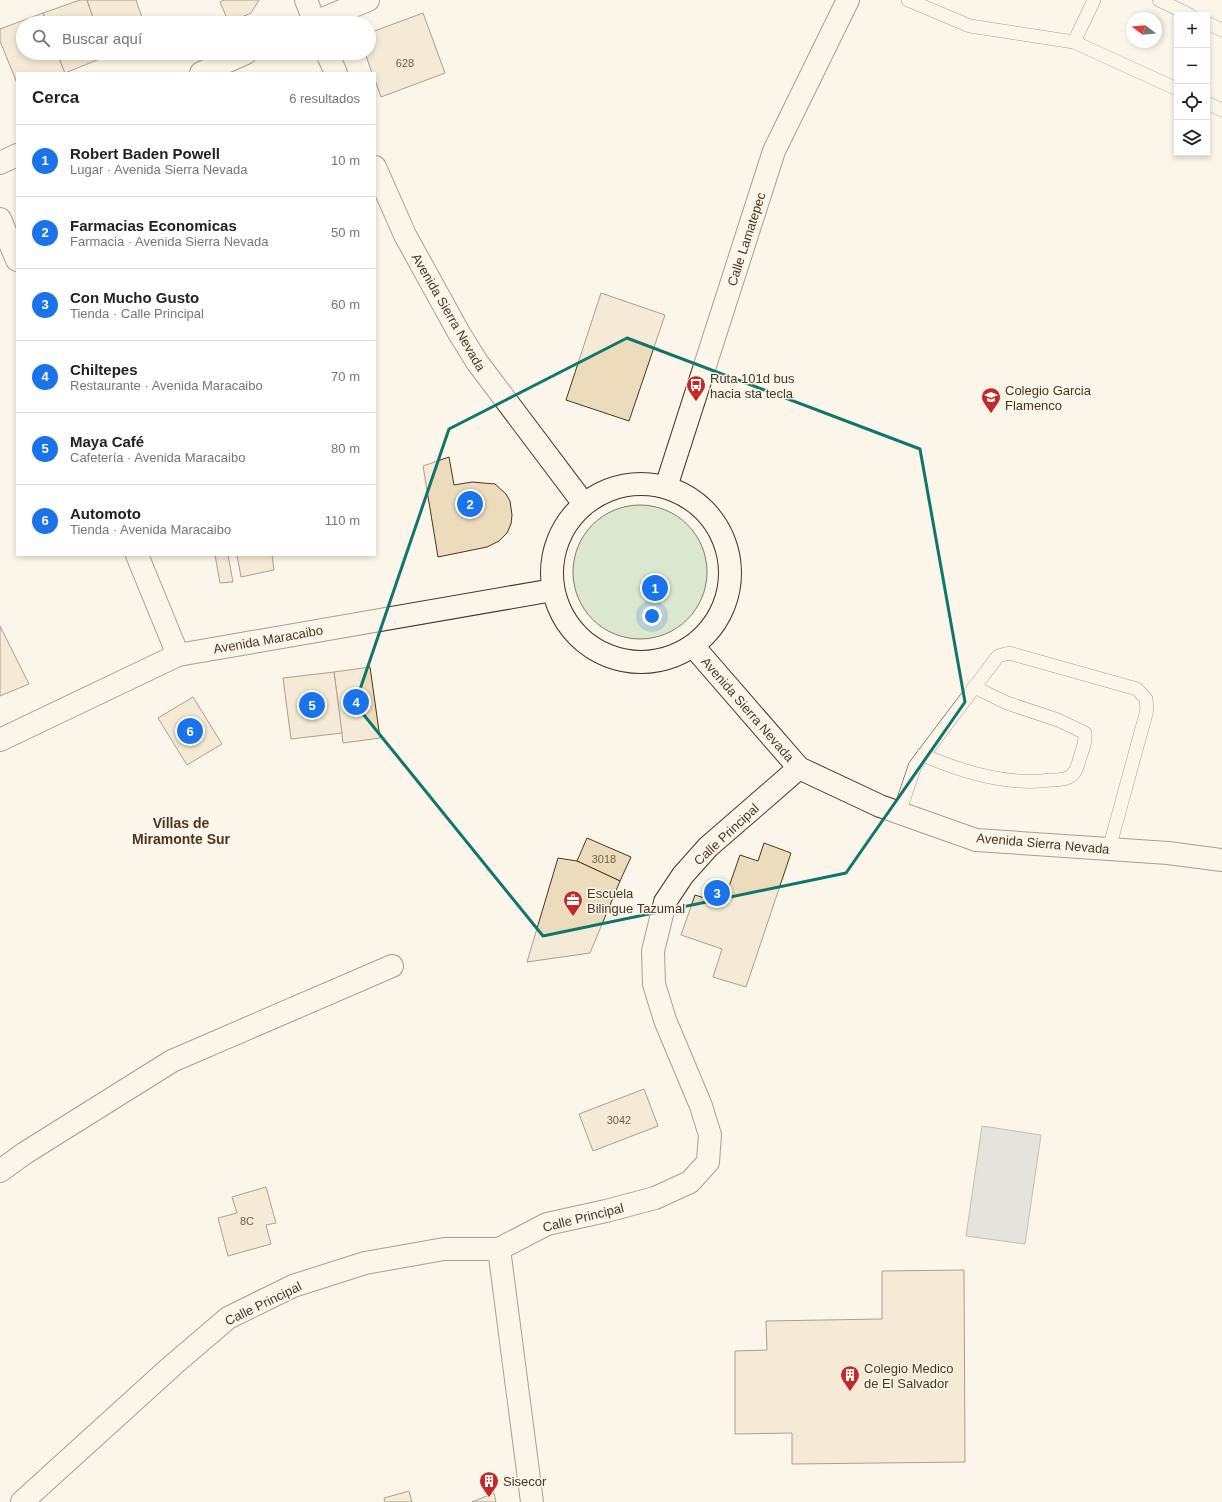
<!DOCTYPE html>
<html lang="es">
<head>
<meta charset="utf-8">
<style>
	:root { --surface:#fff; --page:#f6f6f6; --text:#222; --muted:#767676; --line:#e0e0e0; --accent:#1a73e8 }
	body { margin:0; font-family:Helvetica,sans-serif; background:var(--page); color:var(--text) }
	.controls { position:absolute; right:12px; top:12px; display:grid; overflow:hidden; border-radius:0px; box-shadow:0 2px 6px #0003 }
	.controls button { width:36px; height:36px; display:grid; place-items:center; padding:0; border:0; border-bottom:1px solid var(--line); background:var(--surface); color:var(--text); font:20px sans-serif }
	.compass { position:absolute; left:1126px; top:12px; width:36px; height:36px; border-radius:50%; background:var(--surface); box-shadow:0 2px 6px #0003; rotate:286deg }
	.you { position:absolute; left:652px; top:616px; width:14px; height:14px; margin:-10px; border:3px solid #fff; border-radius:50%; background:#1a73e8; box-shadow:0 0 0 6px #1a73e833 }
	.badge { display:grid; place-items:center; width:26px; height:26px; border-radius:50%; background:var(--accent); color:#fff; font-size:13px; font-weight:700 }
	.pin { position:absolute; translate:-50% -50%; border:2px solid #fff; box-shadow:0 1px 4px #0006 }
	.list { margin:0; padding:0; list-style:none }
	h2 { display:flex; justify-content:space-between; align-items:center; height:52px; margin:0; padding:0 16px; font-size:17px }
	h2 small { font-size:13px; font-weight:400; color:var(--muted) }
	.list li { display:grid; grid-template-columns:26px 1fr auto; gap:12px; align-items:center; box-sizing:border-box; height:72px; padding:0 16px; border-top:1px solid var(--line) }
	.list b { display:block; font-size:15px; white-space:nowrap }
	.list p { margin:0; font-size:13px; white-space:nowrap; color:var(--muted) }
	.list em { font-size:13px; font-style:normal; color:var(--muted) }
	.icon { flex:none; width:22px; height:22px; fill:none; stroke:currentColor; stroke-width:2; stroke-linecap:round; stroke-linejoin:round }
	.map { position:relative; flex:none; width:1222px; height:1502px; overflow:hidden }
	.search { position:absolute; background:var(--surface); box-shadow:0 2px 6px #0003; left:16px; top:16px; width:360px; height:44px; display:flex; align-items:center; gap:10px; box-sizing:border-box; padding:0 14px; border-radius:22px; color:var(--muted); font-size:15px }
	.panel { position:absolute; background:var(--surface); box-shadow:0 2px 6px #0003; left:16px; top:72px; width:360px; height:484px; border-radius:0px }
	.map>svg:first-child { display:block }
	.green { fill:#dce7d0; stroke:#887966 }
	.water { fill:#c9cecd; stroke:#887966 }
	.building { fill:#ecdcbc; stroke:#4a3520 }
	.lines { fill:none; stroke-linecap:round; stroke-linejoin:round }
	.service-casing { stroke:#4a3520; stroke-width:14 }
	.minor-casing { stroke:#4a3520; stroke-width:24 }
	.tertiary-casing { stroke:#4a3520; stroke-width:24 }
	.service { stroke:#fbf6e9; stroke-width:13 }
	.minor { stroke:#fbf6e9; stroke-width:22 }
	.tertiary { stroke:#fbf6e9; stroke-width:22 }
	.marked { fill:none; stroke:#0f766e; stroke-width:3; stroke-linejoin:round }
	.labels { text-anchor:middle; stroke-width:3; stroke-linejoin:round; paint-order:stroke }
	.number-label { font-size:11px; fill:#725f47 }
	.street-label { font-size:13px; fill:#4a3520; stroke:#fbf6e9 }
	.poi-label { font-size:13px; fill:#4a3520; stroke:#fbf6e9; text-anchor:start }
	.neighbourhood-label { font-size:14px; font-weight:bold; fill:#4a3520; stroke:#fbf6e9 }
</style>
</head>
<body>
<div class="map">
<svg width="1222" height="1502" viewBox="0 0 1222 1502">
	<rect width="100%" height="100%" fill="#fbf6e9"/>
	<!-- green -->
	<circle class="green" cx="640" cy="572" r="67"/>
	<!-- water -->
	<path class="water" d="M982 1126 1041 1135 1025 1244 966 1236Z"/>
	<!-- building -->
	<g class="building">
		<path d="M80 0H87L95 23H47L43 13Z"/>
		<path d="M87 0H136L144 23H95Z"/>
		<path d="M224 0H259L251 13 229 23 220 2Z"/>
		<path d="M43 13 47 23H23V53H57L65 73H17V83L0 41V29Z"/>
		<path d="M423 13 445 73 381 97 375 80V73H372L365 53H369V33Z"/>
		<path d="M57 53H106L107 56 65 73Z"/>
		<path d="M601 293 665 315 629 421 566 400Z"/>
		<path d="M449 457 454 485 472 482 495 484 506 494 510 501 512 515 511 524 507 533 499 541 487 547 438 557 423 466Z"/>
		<path d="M215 555H228L233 582 220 583Z"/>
		<path d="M237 555H272L274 570 241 577Z"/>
		<path d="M0 626 29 684 0 696Z"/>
		<path d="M370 667 380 738 343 743 334 672Z"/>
		<path d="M334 672 342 733 291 739 283 678Z"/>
		<path d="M193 697 222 744 187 765 158 718Z"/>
		<path d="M587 838 631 857 620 881 577 861Z"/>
		<path d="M764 843 791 853 746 987 713 977 722 949 681 935 695 895 723 904 740 855 758 861Z"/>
		<path d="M558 858 577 861 620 881 590 953 527 962Z"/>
		<path d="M644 1089 658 1126 593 1151 579 1114Z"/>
		<path d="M266 1187 276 1223 266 1225 271 1244 228 1256 218 1218 237 1213 232 1197Z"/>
		<path d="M964 1270 965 1462 792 1464V1433L735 1434V1351L767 1350 766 1321 882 1319V1271Z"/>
		<path d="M409 1491 412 1502H385L384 1498Z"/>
		<path d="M494 1493 496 1502H472Z"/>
	</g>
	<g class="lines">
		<defs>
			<g id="service">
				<path d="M908 0 970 26 1074 42 1177 89"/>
				<path d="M1159 0 1190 15"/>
				<path d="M1207 23 1222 30"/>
				<path d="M1074 42 1094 0"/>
				<path d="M1207 103 1222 110"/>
				<path d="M923 755C962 772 1008 786 1051 780 1056 780 1064 780 1069 777 1077 773 1078 764 1080 757 1083 749 1086 741 1085 733L1058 720 1007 703 974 687"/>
				<path d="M899 813 915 766 998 656 1009 653 1137 689 1146 699 1147 710 1109 849"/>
			</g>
			<g id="minor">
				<path d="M313 23 368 0"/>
				<path d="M201 73 246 53"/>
				<path d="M0 163 17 155"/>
				<path d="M0 219 17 260"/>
				<path d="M666 487 774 151 848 0"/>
				<path d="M137 555 178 655"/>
				<path d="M0 740 178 655 553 590"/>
				<path d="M0 1171 25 1153 172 1061 392 966"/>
				<path d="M499 1249 532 1502"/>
				<path d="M22 1502 173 1365 228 1318 293 1286 365 1263 444 1249H499L547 1224 606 1211 655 1198 690 1182 708 1162 710 1135 701 1106 665 1020 654 984 653 951 665 902 683 875 708 847 799 768"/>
			</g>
			<g id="tertiary">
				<path d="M306 0 315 23"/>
				<path d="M327 53 336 73"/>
				<path d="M375 167 405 235 459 333 477 362 584 504"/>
				<circle cx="641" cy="573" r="89"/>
				<path d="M693 646 799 768 880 806 976 840 1168 853 1222 860"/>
			</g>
		</defs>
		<!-- service casing -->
		<use href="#service" class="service-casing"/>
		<!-- minor casing -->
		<use href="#minor" class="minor-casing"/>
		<!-- tertiary casing -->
		<use href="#tertiary" class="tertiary-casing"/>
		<!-- service -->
		<use href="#service" class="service"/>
		<!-- minor -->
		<use href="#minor" class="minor"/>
		<!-- tertiary -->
		<use href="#tertiary" class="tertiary"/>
	</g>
	<!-- marked area -->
	<path d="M0 0H1222V1502H0ZM627 338 920 449 965 702 846 873 543 936 355 704 449 429Z" fill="#fbf6e9" fill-opacity=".55" fill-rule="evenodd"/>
	<path class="marked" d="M627 338 920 449 965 702 846 873 543 936 355 704 449 429Z"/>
	<!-- icons -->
	<defs>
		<symbol id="bus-pin" viewBox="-11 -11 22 30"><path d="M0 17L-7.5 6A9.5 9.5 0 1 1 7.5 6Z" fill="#c62828" stroke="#fbf6e9"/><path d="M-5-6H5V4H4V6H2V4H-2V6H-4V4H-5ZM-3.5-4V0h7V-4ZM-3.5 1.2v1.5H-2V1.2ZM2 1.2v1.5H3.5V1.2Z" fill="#fff"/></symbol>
		<symbol id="school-pin" viewBox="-11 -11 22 30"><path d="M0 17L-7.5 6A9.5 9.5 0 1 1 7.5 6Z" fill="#c62828" stroke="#fbf6e9"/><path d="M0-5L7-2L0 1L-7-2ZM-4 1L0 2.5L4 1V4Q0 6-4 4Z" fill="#fff"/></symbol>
		<symbol id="office-pin" viewBox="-11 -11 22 30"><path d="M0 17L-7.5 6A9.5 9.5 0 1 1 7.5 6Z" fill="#c62828" stroke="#fbf6e9"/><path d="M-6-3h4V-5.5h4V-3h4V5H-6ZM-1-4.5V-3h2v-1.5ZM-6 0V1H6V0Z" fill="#fff"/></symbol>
		<symbol id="building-pin" viewBox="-11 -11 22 30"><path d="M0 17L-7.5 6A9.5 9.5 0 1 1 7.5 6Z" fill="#c62828" stroke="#fbf6e9"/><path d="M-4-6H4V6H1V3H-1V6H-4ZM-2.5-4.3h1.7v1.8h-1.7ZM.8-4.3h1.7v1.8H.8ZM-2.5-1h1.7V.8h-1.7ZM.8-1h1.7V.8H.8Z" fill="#fff"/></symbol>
	</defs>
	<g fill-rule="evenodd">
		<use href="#bus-pin" x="685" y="374" width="22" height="30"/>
		<use href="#school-pin" x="980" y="386" width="22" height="30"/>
		<use href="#office-pin" x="562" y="889" width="22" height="30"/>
		<use href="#building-pin" x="839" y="1364" width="22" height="30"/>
		<use href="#building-pin" x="478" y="1470" width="22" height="30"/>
	</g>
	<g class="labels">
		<!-- number labels -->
		<g class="number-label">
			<text x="405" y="67">628</text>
			<text x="604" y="863">3018</text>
			<text x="619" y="1124">3042</text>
			<text x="247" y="1225">8C</text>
		</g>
		<!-- street labels -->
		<g class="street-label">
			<text transform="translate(746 239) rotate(-72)" y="5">Calle Lamatepec</text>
			<text transform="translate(449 312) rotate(60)" y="5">Avenida Sierra Nevada</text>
			<text transform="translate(268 639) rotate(-10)" y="5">Avenida Maracaibo</text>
			<text transform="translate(748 709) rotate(49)" y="5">Avenida Sierra Nevada</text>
			<text transform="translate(726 834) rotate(-43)" y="5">Calle Principal</text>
			<text transform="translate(1043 843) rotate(5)" y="5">Avenida Sierra Nevada</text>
			<text transform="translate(583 1217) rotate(-14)" y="5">Calle Principal</text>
			<text transform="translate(263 1303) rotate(-26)" y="5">Calle Principal</text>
		</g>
		<!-- poi labels -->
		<g class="poi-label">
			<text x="710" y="383">Ruta 101d bus<tspan x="710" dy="15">hacia sta tecla</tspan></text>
			<text x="1005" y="395">Colegio Garcia<tspan x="1005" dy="15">Flamenco</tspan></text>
			<text x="587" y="898">Escuela<tspan x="587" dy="15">Bilingue Tazumal</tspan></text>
			<text x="864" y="1373">Colegio Medico<tspan x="864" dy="15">de El Salvador</tspan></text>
			<text x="503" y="1486">Sisecor</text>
		</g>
		<!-- neighbourhood labels -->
		<g class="neighbourhood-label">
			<text x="181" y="828">Villas de<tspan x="181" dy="16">Miramonte Sur</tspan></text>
		</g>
	</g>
</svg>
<div class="controls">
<button>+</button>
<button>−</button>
<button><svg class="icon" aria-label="locate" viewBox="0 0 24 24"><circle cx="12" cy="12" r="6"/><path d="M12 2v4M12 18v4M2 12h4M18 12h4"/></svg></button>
<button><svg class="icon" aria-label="layers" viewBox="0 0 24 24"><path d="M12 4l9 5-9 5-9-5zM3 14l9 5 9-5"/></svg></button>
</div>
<svg class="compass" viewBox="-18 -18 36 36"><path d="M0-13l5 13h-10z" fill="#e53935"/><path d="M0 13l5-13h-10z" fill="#767676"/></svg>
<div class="you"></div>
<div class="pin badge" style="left:655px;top:588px">1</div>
<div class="pin badge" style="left:470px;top:504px">2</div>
<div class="pin badge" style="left:717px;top:893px">3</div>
<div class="pin badge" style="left:356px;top:702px">4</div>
<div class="pin badge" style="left:312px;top:705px">5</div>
<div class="pin badge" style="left:190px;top:731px">6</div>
<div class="search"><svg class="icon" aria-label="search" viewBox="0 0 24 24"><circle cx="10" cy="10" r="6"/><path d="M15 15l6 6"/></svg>Buscar aquí</div>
<section class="panel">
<h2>Cerca<small>6 resultados</small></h2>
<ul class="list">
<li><span class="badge">1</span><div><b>Robert Baden Powell</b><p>Lugar · Avenida Sierra Nevada</p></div><em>10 m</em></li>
<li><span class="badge">2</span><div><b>Farmacias Economicas</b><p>Farmacia · Avenida Sierra Nevada</p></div><em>50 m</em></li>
<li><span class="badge">3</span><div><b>Con Mucho Gusto</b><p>Tienda · Calle Principal</p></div><em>60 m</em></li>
<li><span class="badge">4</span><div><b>Chiltepes</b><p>Restaurante · Avenida Maracaibo</p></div><em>70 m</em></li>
<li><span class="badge">5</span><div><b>Maya Café</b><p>Cafetería · Avenida Maracaibo</p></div><em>80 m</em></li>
<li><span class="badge">6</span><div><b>Automoto</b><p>Tienda · Avenida Maracaibo</p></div><em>110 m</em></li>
</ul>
</section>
</div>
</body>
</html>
